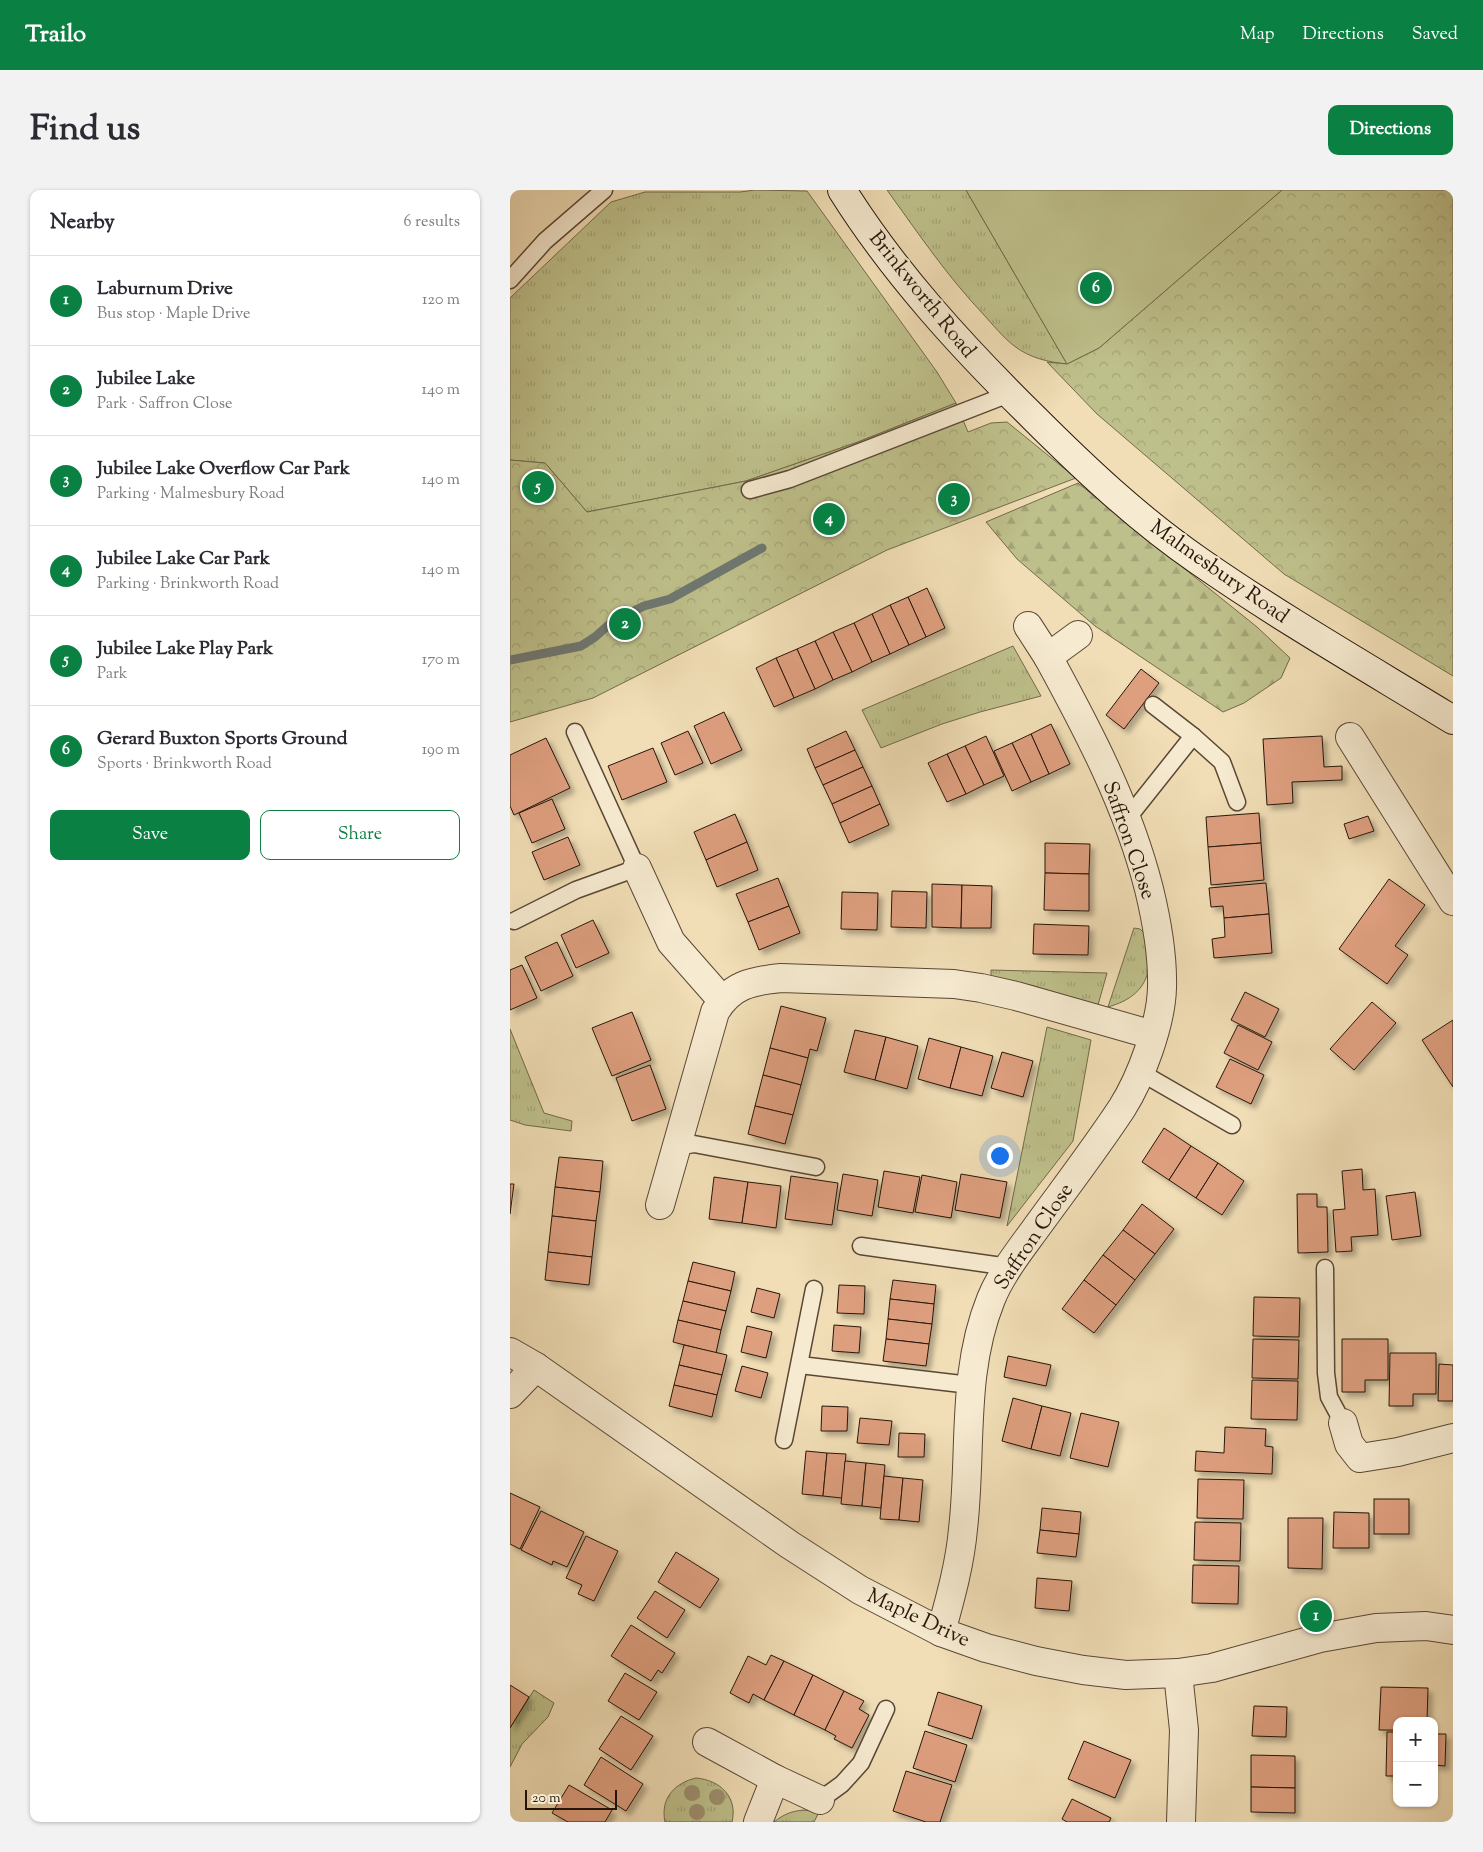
<!DOCTYPE html>
<html lang="en">
<head>
<meta charset="utf-8">
<style>
	:root { --surface:#fff; --page:#f2f2f3; --text:#2b2b33; --muted:#7c7c81; --line:#e1e1e2; --accent:#0b8043 }
	body { margin:0; font-family:"Sorts Mill Goudy",serif; background:var(--page); color:var(--text) }
	.controls { position:absolute; right:15px; bottom:15px; display:grid; overflow:hidden; border-radius:10px; box-shadow:0 1px 4px #0004 }
	.controls button { width:45px; height:45px; display:grid; place-items:center; padding:0; border:0; border-bottom:1px solid var(--line); background:var(--surface); color:var(--text); font:25px sans-serif }
	.scale { position:absolute; left:15px; bottom:12px; width:92px; box-sizing:border-box; padding-left:5px; border:2px solid #27150a; border-top:0; font-size:14px; line-height:18px; white-space:nowrap; color:#27150a; -webkit-text-stroke:4px #f6ead0; paint-order:stroke }
	.you { position:absolute; left:489px; top:965px; width:18px; height:18px; margin:-12px; border:4px solid #fff; border-radius:50%; background:#1a73e8; box-shadow:0 0 0 8px #1a73e833 }
	.badge { display:grid; place-items:center; width:32px; height:32px; border-radius:50%; background:var(--accent); color:#fff; font-size:16px; font-weight:700 }
	.pin { position:absolute; translate:-50% -50%; border:2px solid #fff; box-shadow:0 1px 5px #0006 }
	.list { margin:0; padding:0; list-style:none }
	h2 { display:flex; justify-content:space-between; align-items:center; height:65px; margin:0; padding:0 20px; font-size:21px }
	h2 small { font-size:16px; font-weight:400; color:var(--muted) }
	.list li { display:grid; grid-template-columns:32px 1fr auto; gap:15px; align-items:center; box-sizing:border-box; height:90px; padding:0 20px; border-top:1px solid var(--line) }
	.list b { display:block; font-size:19px; white-space:nowrap }
	.list p { margin:0; font-size:16px; white-space:nowrap; color:var(--muted) }
	.list em { font-size:16px; font-style:normal; color:var(--muted) }
	.actions { display:flex; gap:10px; padding:15px 20px }
	.actions a { flex:1; padding:11px 0; border:1px solid var(--accent); border-radius:10px; text-align:center; font-size:18px; color:var(--accent) }
	.actions .main { background:var(--accent); color:#fff }
	.map { position:relative; flex:none; width:943px; height:1632px; overflow:hidden; border-radius:10px }
	header { display:flex; align-items:center; gap:30px; box-sizing:border-box; height:70px; padding:0 25px; background:var(--accent); color:#fff }
	header strong { font-size:24px }
	nav { display:flex; gap:28px; margin-inline-start:auto; font-size:18px }
	.intro { display:flex; align-items:center; justify-content:space-between; box-sizing:border-box; height:120px; padding:0 30px }
	h1 { margin:0; font-size:35px }
	.button { padding:12px 22px; border-radius:10px; background:var(--accent); color:#fff; font-size:18px; font-weight:700 }
	main { display:flex; gap:30px; padding:0 30px }
	aside { flex:1; background:var(--surface); border-radius:10px; box-shadow:0 1px 4px #0004 }
	.map>svg:first-child { display:block }
	.grass { fill:url(#grass-tufts); stroke:#726a4a }
	.forest { fill:url(#forest-firs); stroke:#726a4a }
	.park { fill:url(#park-crowns); stroke:#726a4a }
	.garden { fill:#bec08b; stroke:#726a4a }
	.lines { fill:none; stroke-linecap:round; stroke-linejoin:round }
	.stream { stroke:#6e7872; stroke-width:9 }
	.building { fill:#de9f7f; stroke:#27150a; filter:url(#shadow) }
	.lane-casing { stroke:#5a4735; stroke-width:19 }
	.street-casing { stroke:#5a4735; stroke-width:30 }
	.secondary-casing { stroke:#27150a; stroke-width:30 }
	.lane { stroke:#f6ead0; stroke-width:16 }
	.street { stroke:#f6ead0; stroke-width:28 }
	.secondary { stroke:#f6ead0; stroke-width:28 }
	.tree { fill:#9f9070 }
	.labels { text-anchor:middle; stroke-width:4.5; stroke-linejoin:round; paint-order:stroke }
	.street-label { font-size:21px; fill:#27150a; stroke:#f6ead0 }
</style>
</head>
<body>
<header>
<strong>Trailo</strong>
<nav><a>Map</a><a>Directions</a><a>Saved</a></nav>
</header>
<div class="intro"><h1>Find us</h1><a class="button">Directions</a></div>
<main>
<aside>
<h2>Nearby<small>6 results</small></h2>
<ul class="list">
<li><span class="badge">1</span><div><b>Laburnum Drive</b><p>Bus stop · Maple Drive</p></div><em>120 m</em></li>
<li><span class="badge">2</span><div><b>Jubilee Lake</b><p>Park · Saffron Close</p></div><em>140 m</em></li>
<li><span class="badge">3</span><div><b>Jubilee Lake Overflow Car Park</b><p>Parking · Malmesbury Road</p></div><em>140 m</em></li>
<li><span class="badge">4</span><div><b>Jubilee Lake Car Park</b><p>Parking · Brinkworth Road</p></div><em>140 m</em></li>
<li><span class="badge">5</span><div><b>Jubilee Lake Play Park</b><p>Park</p></div><em>170 m</em></li>
<li><span class="badge">6</span><div><b>Gerard Buxton Sports Ground</b><p>Sports · Brinkworth Road</p></div><em>190 m</em></li>
</ul>
<div class="actions"><a class="main">Save</a><a>Share</a></div>
</aside>
<div class="map">
<svg width="943" height="1632" viewBox="0 0 943 1632">
	<defs>
		<pattern id="grass-tufts" width="24" height="20" patternUnits="userSpaceOnUse" patternTransform="scale(1.25)"><rect width="24" height="20" fill="#bec08b"/><path d="M3 7l-1-3M5 7V3M7 7l1-3M15 17l-1-3M17 17v-4M19 17l1-3" fill="none" stroke="#a3a477"/></pattern>
		<pattern id="forest-firs" width="22" height="20" patternUnits="userSpaceOnUse" patternTransform="scale(1.25)"><rect width="22" height="20" fill="#bec08b"/><path d="M5 1l3.5 6h-7zM16 11l3.5 6h-7z" fill="#a3a477"/></pattern>
		<pattern id="park-crowns" width="20" height="18" patternUnits="userSpaceOnUse" patternTransform="scale(1.25)"><rect width="20" height="18" fill="#bec08b"/><path d="M2 6a3 3 0 1 1 6 0M12 15a3 3 0 1 1 6 0" fill="none" stroke="#a3a477"/></pattern>
		<filter id="shadow"><feDropShadow dx="4.5" dy="4.5" stdDeviation="2.5" flood-color="#0004"/></filter>
	</defs>
	<rect width="100%" height="100%" fill="#f1deb6"/>
	<filter id="stains"><feTurbulence type="fractalNoise" baseFrequency=".004" numOctaves="4"/><feColorMatrix values="0 0 0 0 .2 0 0 0 0 .09 0 0 0 0 .02 0 0 0 .5 -.17"/></filter>
	<radialGradient id="worn" r=".72"><stop offset=".6" stop-color="#630" stop-opacity="0"/><stop offset="1" stop-color="#630" stop-opacity=".3"/></radialGradient>
	<!-- grass -->
	<g class="grass">
		<path d="M245 0 297 1 427 182 446 213 348 252 236 291 77 322 35 273 0 270V108L101 12 135 2H230Z"/>
		<path d="M377 0H456L557 174C538 172 519 168 503 155 493 147 483 135 474 125 437 86 408 43 377 0Z"/>
		<path d="M503 456 531 506 470 522 432 534 371 558 352 520Z"/>
		<path d="M624 738 630 739 636 745C637 754 640 766 639 776 636 800 619 811 598 817Z"/>
		<path d="M481 780 597 783 588 815 573 813 524 796 481 788Z"/>
		<path d="M537 837 581 850 563 951 497 1036Z"/>
		<path d="M0 839 34 923 62 931 61 941 15 935 0 930Z"/>
		<path d="M24 1500 44 1513 38 1527 12 1554 0 1577V1538Z"/>
		<path d="M186 1588C210 1590 228 1607 222 1632H155C150 1608 165 1593 186 1588Z"/>
		<path d="M294 1620 309 1622 304 1632H264C274 1624 282 1621 294 1620Z"/>
	</g>
	<!-- forest -->
	<path class="forest" d="M568 293 747 437 780 468 771 488 734 513 713 522 585 436 507 369 476 332Z"/>
	<!-- park -->
	<g class="park">
		<path d="M772 0H943V486L774 384 587 224 537 172 557 174 589 158Z"/>
		<path d="M446 213 458 242 481 233 497 232 566 288 377 360 83 508 0 532V270L35 273 77 322 236 291 348 252Z"/>
	</g>
	<!-- garden -->
	<path class="garden" d="M456 0H772L589 158 557 174Z"/>
	<g class="lines">
		<!-- stream -->
		<path class="stream" d="M0 470 71 456 85 447 103 431 134 416 160 409 252 358"/>
	</g>
	<!-- building -->
	<g class="building">
		<path d="M417 398 435 438 416 447 398 407Z"/>
		<path d="M398 407 416 447 399 455 380 415Z"/>
		<path d="M380 415 399 455 380 464 362 424Z"/>
		<path d="M362 424 380 464 362 472 344 433Z"/>
		<path d="M344 433 362 472 342 482 323 442Z"/>
		<path d="M323 442 342 482 323 490 305 451Z"/>
		<path d="M305 451 323 490 305 499 287 459Z"/>
		<path d="M287 459 305 499 284 508 266 468Z"/>
		<path d="M266 468 284 508 264 517 246 478Z"/>
		<path d="M631 479 649 493 614 539 596 525Z"/>
		<path d="M214 522 232 560 201 574 184 536Z"/>
		<path d="M541 534 560 574 539 584 521 544Z"/>
		<path d="M178 541 193 573 165 585 151 553Z"/>
		<path d="M336 541 345 560 305 578 297 559Z"/>
		<path d="M521 544 539 584 521 592 502 553Z"/>
		<path d="M476 546 494 586 474 595 455 556Z"/>
		<path d="M812 546 814 577 832 576V590L782 592 783 613 757 615 753 549Z"/>
		<path d="M36 548 60 598 4 625 0 616V565Z"/>
		<path d="M502 553 521 592 502 601 484 561Z"/>
		<path d="M455 556 474 595 456 604 437 564Z"/>
		<path d="M143 558 157 592 112 610 98 576Z"/>
		<path d="M345 560 353 577 313 595 305 578Z"/>
		<path d="M437 564 456 604 437 612 418 573Z"/>
		<path d="M353 577 362 596 322 614 313 595Z"/>
		<path d="M362 596 370 614 330 633 322 614Z"/>
		<path d="M42 609 55 639 22 653 9 623Z"/>
		<path d="M370 614 379 635 339 653 330 633Z"/>
		<path d="M749 623 751 653 698 657 696 627Z"/>
		<path d="M225 624 237 652 196 670 184 642Z"/>
		<path d="M858 626 864 641 839 649 834 634Z"/>
		<path d="M58 647 70 675 34 690 22 662Z"/>
		<path d="M237 652 248 680 207 697 196 670Z"/>
		<path d="M535 653 580 654 579 684 535 683Z"/>
		<path d="M751 653 754 690 701 695 698 657Z"/>
		<path d="M535 683 579 684V721L534 720Z"/>
		<path d="M268 688 279 716 238 732 226 704Z"/>
		<path d="M879 689 915 715 885 756 898 765 877 794 829 759Z"/>
		<path d="M756 693 759 724 714 728 713 716 701 717 699 698Z"/>
		<path d="M422 694 452 695 451 738 422 737Z"/>
		<path d="M452 695 482 696 481 738H451Z"/>
		<path d="M382 701 417 702 416 738 381 737Z"/>
		<path d="M332 702 368 703 367 740 331 739Z"/>
		<path d="M279 716 290 743 249 760 238 732Z"/>
		<path d="M759 724 762 763 704 768 702 749 715 747 714 728Z"/>
		<path d="M83 730 99 763 66 778 51 745Z"/>
		<path d="M524 734 579 736 578 765 523 764Z"/>
		<path d="M47 752 63 786 31 801 15 767Z"/>
		<path d="M12 775 27 808 0 820V780Z"/>
		<path d="M735 802 769 819 755 847 721 830Z"/>
		<path d="M862 812 886 833 844 880 820 859Z"/>
		<path d="M271 816 316 828 307 861 300 859 298 868 260 858Z"/>
		<path d="M122 822 141 870 102 886 82 838Z"/>
		<path d="M943 830V897L912 850Z"/>
		<path d="M728 835 762 852 748 880 714 863Z"/>
		<path d="M345 840 376 847 365 890 334 882Z"/>
		<path d="M376 847 408 856 397 899 365 890Z"/>
		<path d="M419 848 451 857 440 898 408 889Z"/>
		<path d="M451 857 483 866 472 906 440 898Z"/>
		<path d="M260 858 298 868 291 895 253 885Z"/>
		<path d="M492 862 523 871 513 907 481 898Z"/>
		<path d="M720 869 754 885 741 914 706 897Z"/>
		<path d="M140 875 156 919 122 931 106 888Z"/>
		<path d="M253 885 291 895 283 925 245 916Z"/>
		<path d="M245 916 283 925 275 954 238 944Z"/>
		<path d="M654 938 681 956 659 990 632 972Z"/>
		<path d="M681 956 708 973 686 1008 659 990Z"/>
		<path d="M49 967 93 971 90 1002 45 997Z"/>
		<path d="M708 973 734 991 712 1025 686 1008Z"/>
		<path d="M852 979 853 1000 865 999 868 1045 841 1047 842 1061 826 1062 823 1020 835 1019 832 981Z"/>
		<path d="M374 981 410 987 403 1023 368 1017Z"/>
		<path d="M333 984 368 990 362 1026 327 1020Z"/>
		<path d="M451 984 497 992 490 1028 445 1020Z"/>
		<path d="M412 985 447 992 441 1028 405 1022Z"/>
		<path d="M281 986 328 993 322 1035 275 1029Z"/>
		<path d="M204 987 238 992 232 1033 199 1029Z"/>
		<path d="M238 992 271 996 266 1038 232 1033Z"/>
		<path d="M0 994H4L0 1024Z"/>
		<path d="M45 997 90 1002 86 1031 42 1026Z"/>
		<path d="M905 1002 911 1046 882 1050 876 1006Z"/>
		<path d="M787 1004H807V1017H817L818 1062 788 1063Z"/>
		<path d="M632 1014 664 1039 645 1064 613 1040Z"/>
		<path d="M42 1026 86 1031 82 1067 38 1062Z"/>
		<path d="M613 1040 645 1064 625 1090 593 1065Z"/>
		<path d="M38 1062 82 1067 79 1095 35 1090Z"/>
		<path d="M593 1065 625 1090 606 1115 574 1090Z"/>
		<path d="M183 1072 225 1082 221 1101 178 1091Z"/>
		<path d="M383 1090 426 1095 424 1114 380 1109Z"/>
		<path d="M574 1090 606 1115 584 1143 552 1119Z"/>
		<path d="M178 1091 221 1101 216 1121 173 1111Z"/>
		<path d="M329 1095 355 1096 354 1124 327 1123Z"/>
		<path d="M247 1098 270 1104 264 1128 241 1122Z"/>
		<path d="M744 1107 790 1108 789 1147 743 1146Z"/>
		<path d="M380 1109 424 1114 422 1134 378 1129Z"/>
		<path d="M173 1111 216 1121 211 1140 168 1130Z"/>
		<path d="M378 1129 422 1134 419 1154 376 1149Z"/>
		<path d="M168 1130 211 1140 206 1163 163 1152Z"/>
		<path d="M324 1135 351 1137 349 1163 322 1161Z"/>
		<path d="M237 1136 262 1142 256 1168 231 1162Z"/>
		<path d="M376 1149 419 1154 416 1176 373 1171Z"/>
		<path d="M743 1149 789 1150 788 1189 742 1188Z"/>
		<path d="M832 1149H878V1190H855V1202H832Z"/>
		<path d="M174 1155 217 1165 212 1185 169 1175Z"/>
		<path d="M880 1163H926V1204H903V1216H879Z"/>
		<path d="M498 1166 541 1175 536 1196 494 1187Z"/>
		<path d="M929 1174 943 1175V1211H928Z"/>
		<path d="M169 1175 212 1185 207 1205 164 1195Z"/>
		<path d="M232 1176 258 1183 251 1208 225 1201Z"/>
		<path d="M742 1190 788 1191 787 1230 741 1229Z"/>
		<path d="M164 1195 207 1205 202 1227 159 1216Z"/>
		<path d="M503 1208 532 1216 521 1259 492 1251Z"/>
		<path d="M312 1216 338 1217 337 1241H311Z"/>
		<path d="M532 1216 561 1223 550 1266 521 1259Z"/>
		<path d="M571 1223 609 1232 598 1277 560 1268Z"/>
		<path d="M350 1228 382 1231 379 1255 347 1253Z"/>
		<path d="M715 1237 756 1239 755 1256 763 1257 762 1284 685 1281 686 1261 714 1263Z"/>
		<path d="M389 1243 415 1244 414 1267H388Z"/>
		<path d="M296 1261 317 1263 313 1306 292 1304Z"/>
		<path d="M317 1263 336 1264 332 1308 313 1306Z"/>
		<path d="M335 1271 356 1273 352 1316 331 1314Z"/>
		<path d="M356 1273 375 1275 371 1318 352 1316Z"/>
		<path d="M374 1286 393 1288 389 1330 370 1329Z"/>
		<path d="M393 1288 413 1290 409 1332 389 1330Z"/>
		<path d="M688 1289 734 1290 733 1329 687 1328Z"/>
		<path d="M0 1303 30 1317 10 1359 0 1354Z"/>
		<rect x="864" y="1309" width="35" height="35"/>
		<path d="M532 1318 571 1322 569 1344 530 1340Z"/>
		<path d="M31 1321 74 1342 57 1377 43 1371 42 1375 11 1360Z"/>
		<path d="M824 1322 859 1323V1358H823Z"/>
		<path d="M778 1328H813L812 1379 778 1378Z"/>
		<path d="M685 1332 731 1333 730 1371 684 1370Z"/>
		<path d="M530 1340 569 1344 566 1367 527 1363Z"/>
		<path d="M76 1346 108 1361 84 1411 68 1404 72 1395 56 1388Z"/>
		<path d="M166 1362 209 1389 190 1418 148 1392Z"/>
		<path d="M683 1375 729 1376 728 1414 682 1413Z"/>
		<path d="M527 1388 562 1391 559 1421 525 1418Z"/>
		<path d="M145 1401 175 1420 157 1448 127 1428Z"/>
		<path d="M121 1435 165 1463 152 1483 148 1480 141 1491 101 1466Z"/>
		<path d="M261 1465 274 1471 254 1510 243 1504 239 1513 220 1503 238 1466 256 1475Z"/>
		<path d="M274 1471 303 1485 284 1525 254 1510Z"/>
		<path d="M115 1483 147 1502 129 1530 98 1511Z"/>
		<path d="M303 1485 334 1501 315 1540 284 1525Z"/>
		<path d="M0 1495 19 1507 0 1538Z"/>
		<path d="M871 1497 918 1498 917 1531H887V1540H869Z"/>
		<path d="M334 1501 354 1511 349 1519 359 1525 342 1558 324 1549 326 1546 315 1540Z"/>
		<path d="M428 1502 472 1516 462 1549 418 1535Z"/>
		<path d="M744 1516 777 1517 776 1547 742 1546Z"/>
		<path d="M111 1526 143 1546 121 1580 89 1559Z"/>
		<path d="M415 1541 457 1555 445 1592 403 1578Z"/>
		<path d="M877 1542H887V1586H876Z"/>
		<path d="M924 1544H936L935 1576 924 1575Z"/>
		<path d="M574 1551 621 1570 605 1608 558 1589Z"/>
		<path d="M741 1565 785 1566V1598L741 1597Z"/>
		<path d="M91 1567 133 1594 116 1621 74 1595Z"/>
		<path d="M396 1581 442 1595 430 1632H416L383 1621Z"/>
		<path d="M59 1595 102 1620 95 1632H58L42 1623Z"/>
		<path d="M741 1597 785 1598V1623L741 1622Z"/>
		<path d="M562 1609 601 1628 599 1632H557L552 1629Z"/>
	</g>
	<g class="lines">
		<defs>
			<g id="lane">
				<path d="M0 90 35 51 94 0"/>
				<path d="M240 300 280 289 499 204"/>
				<path d="M643 515 683 546 712 572 727 612"/>
				<path d="M617 629 683 546"/>
				<path d="M4 731 66 700 127 678 65 542"/>
				<path d="M630 882 722 935"/>
				<path d="M166 957 184 954 306 977"/>
				<path d="M351 1056 499 1077"/>
				<path d="M815 1078 816 1183 819 1207 833 1233"/>
				<path d="M290 1175 460 1195"/>
				<path d="M274 1250 304 1099"/>
				<path d="M310 1610 332 1594 351 1573 376 1519"/>
			</g>
			<g id="street">
				<path d="M518 436 538 467 568 445"/>
				<path d="M840 547 943 711"/>
				<path d="M127 678 161 752 212 810"/>
				<path d="M150 1015 205 822C221 795 241 791 271 788L444 794 471 798 506 806 643 845"/>
				<path d="M0 1162 26 1177 280 1355 350 1400 431 1442 476 1458 526 1471 573 1480 616 1485 668 1483 702 1478 810 1448 866 1438 916 1436 943 1440"/>
				<path d="M0 1204 26 1177"/>
				<path d="M833 1233 839 1254 850 1268 888 1262 943 1248"/>
				<path d="M431 1442C440 1409 450 1374 453 1339 462 1262 451 1183 481 1109 491 1084 510 1060 526 1038 555 998 585 959 612 918 631 888 651 834 652 798 653 764 647 732 639 699 618 616 579 542 538 467"/>
				<path d="M668 1483 674 1540 671 1632"/>
				<path d="M197 1552 265 1589 310 1610"/>
				<path d="M248 1632 265 1589"/>
			</g>
			<path id="secondary" d="M332 0C384 83 452 157 522 226 574 278 628 329 689 371 771 428 858 478 943 530"/>
		</defs>
		<!-- lane casing -->
		<use href="#lane" class="lane-casing"/>
		<!-- street casing -->
		<use href="#street" class="street-casing"/>
		<!-- secondary casing -->
		<use href="#secondary" class="secondary-casing"/>
		<!-- lane -->
		<use href="#lane" class="lane"/>
		<!-- street -->
		<use href="#street" class="street"/>
		<!-- secondary -->
		<use href="#secondary" class="secondary"/>
	</g>
	<!-- trees -->
	<g class="tree">
		<circle cx="182" cy="1603" r="8"/>
		<circle cx="207" cy="1607" r="8"/>
		<circle cx="187" cy="1622" r="8"/>
	</g>
	<g class="labels">
		<!-- street labels -->
		<g class="street-label">
			<text transform="translate(413 104) rotate(51)" y="7">Brinkworth Road</text>
			<text transform="translate(710 381) rotate(35)" y="7">Malmesbury Road</text>
			<text transform="translate(620 650) rotate(71)" y="7">Saffron Close</text>
			<text transform="translate(523 1046) rotate(-56)" y="7">Saffron Close</text>
			<text transform="translate(409 1427) rotate(25)" y="7">Maple Drive</text>
		</g>
	</g>
	<rect width="100%" height="100%" filter="url(#stains)"/>
	<rect width="100%" height="100%" fill="url(#worn)"/>
</svg>
<div class="controls">
<button>+</button>
<button>−</button>
</div>
<div class="scale">20 m</div>
<div class="you"></div>
<div class="pin badge" style="left:806px;top:1426px">1</div>
<div class="pin badge" style="left:115px;top:434px">2</div>
<div class="pin badge" style="left:444px;top:309px">3</div>
<div class="pin badge" style="left:319px;top:329px">4</div>
<div class="pin badge" style="left:28px;top:297px">5</div>
<div class="pin badge" style="left:586px;top:98px">6</div>
</div>
</main>
</body>
</html>
